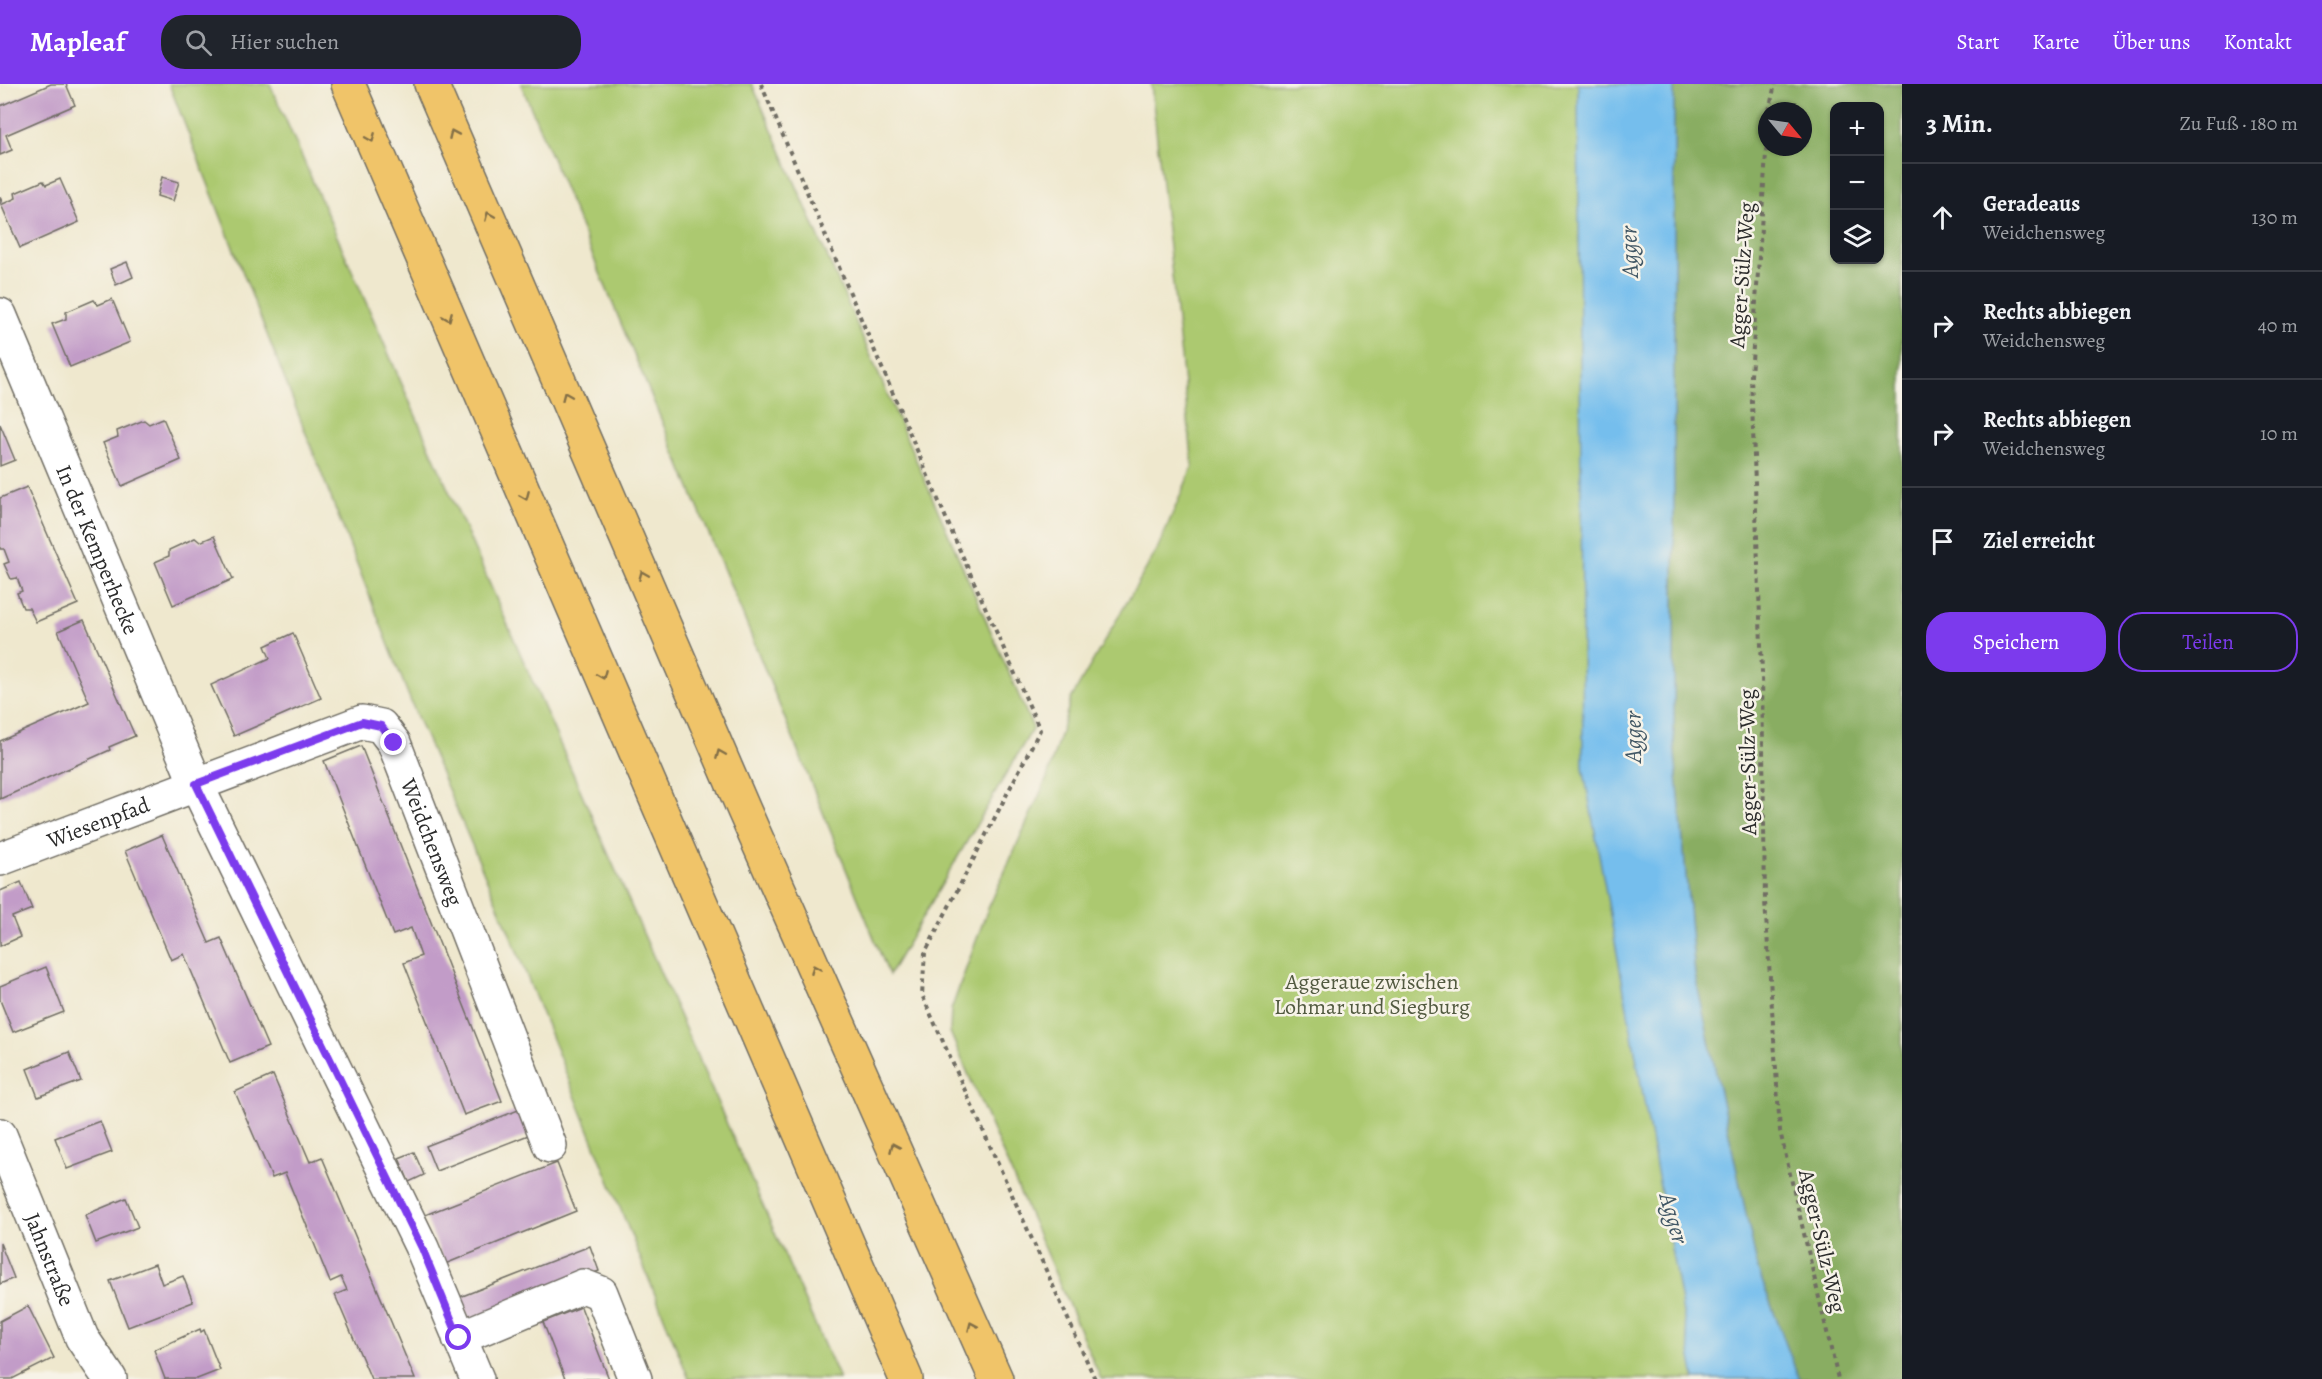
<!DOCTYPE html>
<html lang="de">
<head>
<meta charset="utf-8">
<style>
	:root { --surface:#171b24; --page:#20242c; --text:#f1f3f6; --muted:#9ea1a6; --line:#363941; --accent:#7c3aed }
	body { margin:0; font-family:Alegreya,serif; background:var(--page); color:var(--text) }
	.controls { position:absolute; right:18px; top:18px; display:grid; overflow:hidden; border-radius:12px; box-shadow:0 2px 4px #0004 }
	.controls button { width:54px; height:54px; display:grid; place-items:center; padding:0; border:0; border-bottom:2px solid var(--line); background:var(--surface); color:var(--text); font:30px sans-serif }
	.compass { position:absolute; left:1758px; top:18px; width:54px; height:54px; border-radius:50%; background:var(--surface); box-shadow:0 2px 4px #0004; rotate:119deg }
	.stop { position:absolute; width:18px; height:18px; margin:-14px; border:4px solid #7c3aed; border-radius:50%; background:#fff }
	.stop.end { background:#7c3aed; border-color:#fff; box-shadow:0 2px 6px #0008 }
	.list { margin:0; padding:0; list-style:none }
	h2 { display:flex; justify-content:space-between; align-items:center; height:78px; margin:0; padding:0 24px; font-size:26px }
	h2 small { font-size:20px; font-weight:400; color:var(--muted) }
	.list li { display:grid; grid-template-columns:39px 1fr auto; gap:18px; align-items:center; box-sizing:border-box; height:108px; padding:0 24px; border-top:2px solid var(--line) }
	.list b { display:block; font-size:22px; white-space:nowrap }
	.list p { margin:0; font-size:20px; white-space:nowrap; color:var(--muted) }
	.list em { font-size:20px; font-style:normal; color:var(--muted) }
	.actions { display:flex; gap:12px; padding:18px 24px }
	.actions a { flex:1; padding:14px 0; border:2px solid var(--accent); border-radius:24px; text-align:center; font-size:21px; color:var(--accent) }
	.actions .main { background:var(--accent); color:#fff }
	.icon { flex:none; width:33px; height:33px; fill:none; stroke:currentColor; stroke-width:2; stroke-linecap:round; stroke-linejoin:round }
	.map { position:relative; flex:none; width:1902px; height:1295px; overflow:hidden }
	header { display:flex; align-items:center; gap:36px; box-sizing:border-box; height:84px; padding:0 30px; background:var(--accent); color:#fff }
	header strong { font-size:28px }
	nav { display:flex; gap:33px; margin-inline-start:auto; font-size:21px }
	.search { width:420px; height:54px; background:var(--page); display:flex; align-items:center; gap:15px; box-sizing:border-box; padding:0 21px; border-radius:24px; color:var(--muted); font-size:22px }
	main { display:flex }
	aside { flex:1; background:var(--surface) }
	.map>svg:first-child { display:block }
	.green { fill:#acc970; stroke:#6c7a4e; stroke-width:1.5 }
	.forest { fill:#89ad62; stroke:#5a6c46; stroke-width:1.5; fill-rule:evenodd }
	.water { fill:#75beed; stroke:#50748c; stroke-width:1.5 }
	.building { fill:#c29cc8 }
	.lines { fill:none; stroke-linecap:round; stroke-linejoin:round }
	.minor-casing { stroke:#706d64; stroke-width:36 }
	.highway-casing { stroke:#706d64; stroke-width:36 }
	.path { stroke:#706d64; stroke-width:4; stroke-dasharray:4.5 4.5; stroke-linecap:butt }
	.minor { stroke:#fff; stroke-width:33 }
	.highway { stroke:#f0c469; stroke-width:33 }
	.oneway { stroke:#847047 }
	.route { stroke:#7c3aed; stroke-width:8 }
	.labels { text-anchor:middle; stroke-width:5; stroke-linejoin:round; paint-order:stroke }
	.street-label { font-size:22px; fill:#2b2b2b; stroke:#f7f3e8 }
	.park-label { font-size:22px; fill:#525a40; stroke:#f7f3e8 }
	.water-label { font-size:24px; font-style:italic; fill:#415765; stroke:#f7f3e8 }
</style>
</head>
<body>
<header>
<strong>Mapleaf</strong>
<div class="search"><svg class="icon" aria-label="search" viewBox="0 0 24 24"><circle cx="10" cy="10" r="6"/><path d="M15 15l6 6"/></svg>Hier suchen</div>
<nav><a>Start</a><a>Karte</a><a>Über uns</a><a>Kontakt</a></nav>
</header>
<main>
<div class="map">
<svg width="1902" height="1295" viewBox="0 0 1902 1295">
	<rect width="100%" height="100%" fill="#f7f3e8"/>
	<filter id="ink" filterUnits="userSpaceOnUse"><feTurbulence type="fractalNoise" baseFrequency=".0167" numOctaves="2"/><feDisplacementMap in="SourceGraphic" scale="12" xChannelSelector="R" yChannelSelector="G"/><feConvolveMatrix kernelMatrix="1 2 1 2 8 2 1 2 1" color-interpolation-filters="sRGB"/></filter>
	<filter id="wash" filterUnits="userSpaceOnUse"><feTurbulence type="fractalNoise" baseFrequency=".008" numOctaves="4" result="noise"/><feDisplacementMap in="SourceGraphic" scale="24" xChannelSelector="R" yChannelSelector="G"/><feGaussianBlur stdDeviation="1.35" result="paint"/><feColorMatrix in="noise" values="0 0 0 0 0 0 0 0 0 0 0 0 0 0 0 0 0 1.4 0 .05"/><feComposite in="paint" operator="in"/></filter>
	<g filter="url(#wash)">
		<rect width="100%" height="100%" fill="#efe8ce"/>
		<!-- green -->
		<g class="green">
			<path d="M169 0H270L839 1295H689L510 850 415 628Z"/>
			<path d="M521 0H752L1033 644 889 891 742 529Z"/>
			<path d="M1151 0H1750L1831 1295H1101L950 948 951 926 987 827 1047 694 1071 615 1157 466 1193 382Z"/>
		</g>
		<!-- forest -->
		<path class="forest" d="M1674 0H1902V1295H1799L1758 1186 1695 891 1674 659ZM1834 22H1880V176H1834ZM1767 27H1803V63H1767Z"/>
		<!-- water -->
		<path class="water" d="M1578 0H1674V659L1695 891 1758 1186 1799 1295H1695L1583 683Z"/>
		<g id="blocks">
			<!-- building -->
			<g class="building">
				<path d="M51 0H66L75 21 6 51 12 66 0 71V22Z"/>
				<path d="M162 93 179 98 173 117 157 112Z"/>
				<path d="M60 95 79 138 20 164 0 118V113L3 120 16 114 15 109 43 97 46 101Z"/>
				<path d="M127 178 133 193 116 201 110 185Z"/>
				<path d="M112 215 130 258 70 283 52 240 66 235V228L94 216 98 221Z"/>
				<path d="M163 334 181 376 122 402 103 359 118 353 117 347 144 336 149 340Z"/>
				<path d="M0 340 15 376 0 382Z"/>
				<path d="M27 403 78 520 36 538 29 524H23L17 509 22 507 17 494 11 495 4 480 9 478 4 465H0V414Z"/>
				<path d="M214 452 233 495 173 521 155 478 169 472V466L195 454 200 458Z"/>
				<path d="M84 536 135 652 109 663 110 666 0 715V657L89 618 58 547Z"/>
				<path d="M293 549 321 614 234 652 211 601 270 574 265 562Z"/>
				<path d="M361 662 502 1017 464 1031 404 879 421 872 411 844 393 851 324 677Z"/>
				<path d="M162 751 209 859 221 854 268 963 230 979 184 870 171 876 125 767Z"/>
				<path d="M21 798 32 825 12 833 20 853 0 862V807Z"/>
				<path d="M46 883 64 928 13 948 0 916V902Z"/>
				<path d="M69 968 81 997 38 1013 27 985Z"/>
				<path d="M273 991 310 1078 322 1073 415 1295H371L335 1211 347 1206 341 1193 330 1198 285 1089 272 1094 235 1008Z"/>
				<path d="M521 1025 531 1050 436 1087 426 1062Z"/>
				<path d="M100 1037 112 1068 67 1085 55 1054Z"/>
				<path d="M414 1068 424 1091 409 1098 399 1074Z"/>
				<path d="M557 1079 576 1127 445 1180 425 1131Z"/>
				<path d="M126 1114 138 1143 96 1159 85 1131Z"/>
				<path d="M0 1159 14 1194 0 1200Z"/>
				<path d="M590 1162 599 1187 469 1237 460 1213Z"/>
				<path d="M155 1180 162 1200 183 1192 193 1218 128 1243 110 1197Z"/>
				<path d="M28 1222 54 1274 12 1295H0V1237Z"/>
				<path d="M581 1223 598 1267 609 1295H565L560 1282 543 1238Z"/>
				<path d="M200 1245 201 1248 204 1246 220 1286 197 1295H165L154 1266Z"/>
			</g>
		</g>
	</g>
	<g filter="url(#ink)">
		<use href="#blocks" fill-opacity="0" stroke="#706d64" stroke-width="1.5"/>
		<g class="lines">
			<defs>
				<g id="minor">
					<path id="s1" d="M0 231 196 700 422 1164 477 1295"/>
					<path id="s2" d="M0 775 362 638 381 642 394 659 550 1062"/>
					<path id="s3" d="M0 1051 82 1254 110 1295"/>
					<path d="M459 1254 583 1202 601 1209 635 1295"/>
				</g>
				<g id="highway">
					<path d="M348 0 906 1295"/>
					<path d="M431 0 743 724 996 1295"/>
				</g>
			</defs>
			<!-- minor casing -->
			<use href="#minor" class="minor-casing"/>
			<!-- highway casing -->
			<use href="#highway" class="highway-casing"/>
			<!-- path -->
			<g class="path">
				<path d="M761 0 954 453 1040 646 925 869 922 911 1095 1295"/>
				<path d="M1769 27 1775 0"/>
				<path d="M1767 55 1751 292 1762 588 1765 817 1780 1047 1838 1295"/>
			</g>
			<!-- minor -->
			<use href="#minor" class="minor"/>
			<!-- highway -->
			<use href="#highway" class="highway"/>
		</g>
		<!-- one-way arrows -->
		<defs><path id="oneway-chevron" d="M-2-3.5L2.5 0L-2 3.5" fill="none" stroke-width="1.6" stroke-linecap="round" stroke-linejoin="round" transform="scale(1.5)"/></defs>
		<g class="oneway">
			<use href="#oneway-chevron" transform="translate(453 50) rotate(-114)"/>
			<use href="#oneway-chevron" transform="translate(371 54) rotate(67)"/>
			<use href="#oneway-chevron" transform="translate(489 132) rotate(-113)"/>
			<use href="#oneway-chevron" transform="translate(448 233) rotate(67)"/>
			<use href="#oneway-chevron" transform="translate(566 312) rotate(-113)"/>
			<use href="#oneway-chevron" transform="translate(525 412) rotate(67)"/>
			<use href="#oneway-chevron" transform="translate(643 491) rotate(-113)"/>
			<use href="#oneway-chevron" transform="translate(602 591) rotate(67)"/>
			<use href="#oneway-chevron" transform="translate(720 670) rotate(-113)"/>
			<use href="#oneway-chevron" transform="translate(815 885) rotate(-114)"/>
			<use href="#oneway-chevron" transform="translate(894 1063) rotate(-114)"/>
			<use href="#oneway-chevron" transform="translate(972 1242) rotate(-114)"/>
		</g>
	</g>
	<g class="lines" filter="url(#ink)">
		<!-- route -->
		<path class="route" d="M394 659 381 642 362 638 196 700 422 1164 459 1254"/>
	</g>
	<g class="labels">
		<!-- street labels -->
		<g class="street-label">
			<text transform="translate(1741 191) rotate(-86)" y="8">Agger-Sülz-Weg</text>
			<text dy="8" stroke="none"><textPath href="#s1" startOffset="254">In der Kemperhecke</textPath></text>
			<text transform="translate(1747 678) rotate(-91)" y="8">Agger-Sülz-Weg</text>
			<text dy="8" stroke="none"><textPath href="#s2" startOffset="105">Wiesenpfad</textPath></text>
			<text dy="8" stroke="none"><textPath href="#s2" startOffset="534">Weidchensweg</textPath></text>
			<text transform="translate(1823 1157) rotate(77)" y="8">Agger-Sülz-Weg</text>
			<text dy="8" stroke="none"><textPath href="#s3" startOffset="134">Jahnstraße</textPath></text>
		</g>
		<!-- park labels -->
		<g class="park-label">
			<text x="1372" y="905">Aggeraue zwischen<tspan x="1372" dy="25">Lohmar und Siegburg</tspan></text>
		</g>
		<!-- water labels -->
		<g class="water-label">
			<text transform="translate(1629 168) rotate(-92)" y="8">Agger</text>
			<text transform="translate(1633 653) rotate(-90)" y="8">Agger</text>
			<text transform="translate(1674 1134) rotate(74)" y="8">Agger</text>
		</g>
	</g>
</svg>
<div class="controls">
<button>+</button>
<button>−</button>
<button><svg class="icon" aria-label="layers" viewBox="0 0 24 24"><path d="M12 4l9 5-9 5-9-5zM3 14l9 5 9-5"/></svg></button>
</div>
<svg class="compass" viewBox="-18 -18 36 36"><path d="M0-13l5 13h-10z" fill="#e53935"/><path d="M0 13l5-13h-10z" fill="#9ea1a6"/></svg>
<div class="stop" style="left:459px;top:1254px"></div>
<div class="stop end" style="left:394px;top:659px"></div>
</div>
<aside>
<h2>3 Min.<small>Zu Fuß · 180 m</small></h2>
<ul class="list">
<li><svg class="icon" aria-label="ahead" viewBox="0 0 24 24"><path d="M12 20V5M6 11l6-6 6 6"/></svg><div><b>Geradeaus</b><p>Weidchensweg</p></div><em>130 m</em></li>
<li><svg class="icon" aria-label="right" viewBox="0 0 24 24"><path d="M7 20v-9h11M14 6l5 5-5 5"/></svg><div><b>Rechts abbiegen</b><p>Weidchensweg</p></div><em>40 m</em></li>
<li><svg class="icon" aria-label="right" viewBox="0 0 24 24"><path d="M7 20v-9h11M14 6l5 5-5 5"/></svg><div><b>Rechts abbiegen</b><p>Weidchensweg</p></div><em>10 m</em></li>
<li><svg class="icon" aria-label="arrive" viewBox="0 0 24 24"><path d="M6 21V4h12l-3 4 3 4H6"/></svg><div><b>Ziel erreicht</b></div></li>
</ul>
<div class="actions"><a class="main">Speichern</a><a>Teilen</a></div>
</aside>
</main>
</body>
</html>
